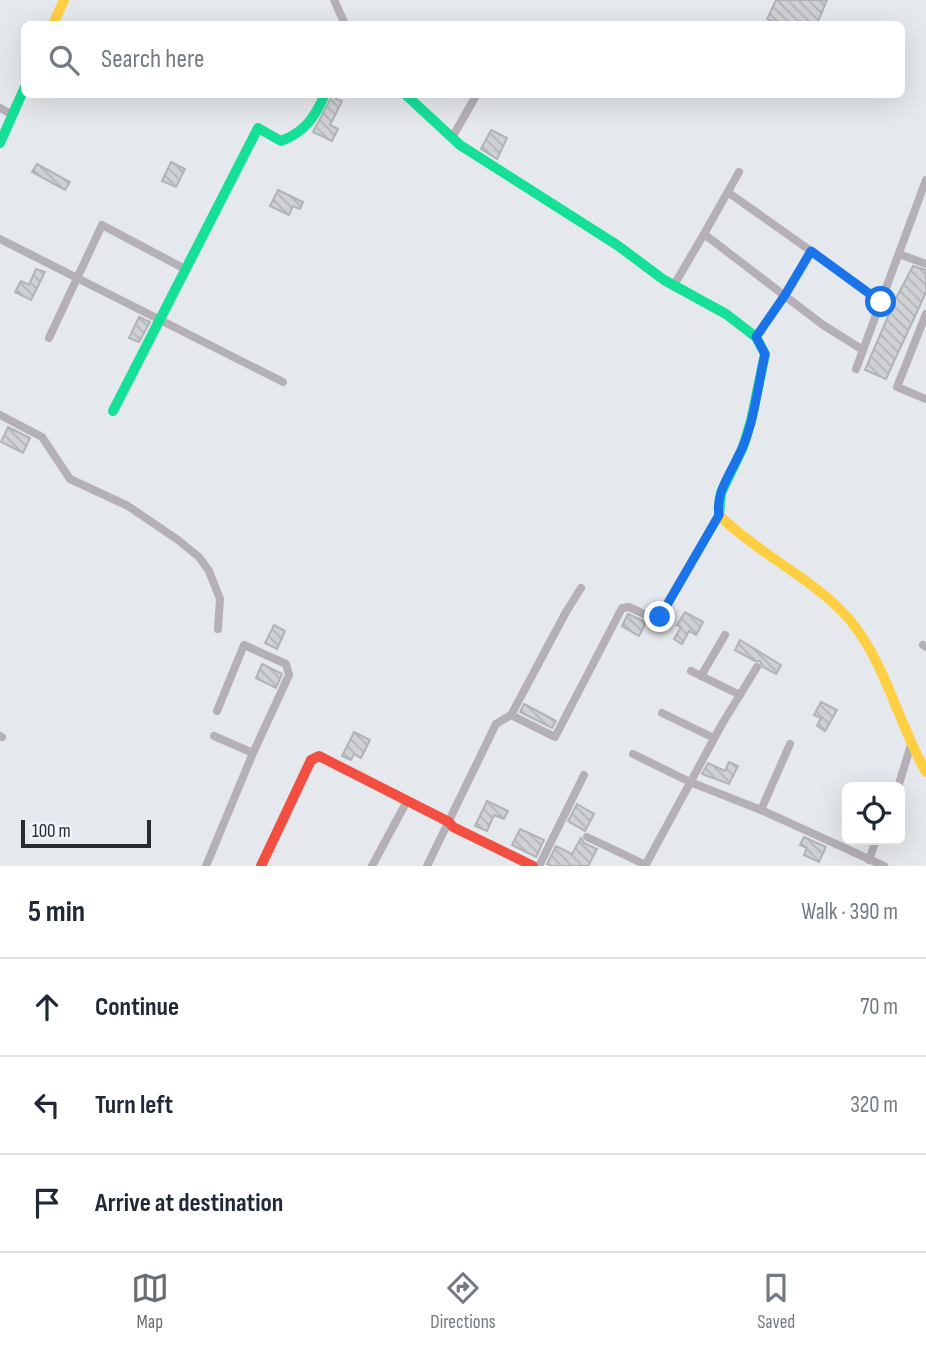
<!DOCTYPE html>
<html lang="en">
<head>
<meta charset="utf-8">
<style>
	:root { --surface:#fff; --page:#f6f6f7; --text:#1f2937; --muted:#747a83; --line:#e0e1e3; --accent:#6b6e71 }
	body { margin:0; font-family:"Sofia Sans Condensed",sans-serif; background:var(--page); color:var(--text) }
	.controls { position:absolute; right:21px; bottom:21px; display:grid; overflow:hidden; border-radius:10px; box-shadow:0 7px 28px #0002 }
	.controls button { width:63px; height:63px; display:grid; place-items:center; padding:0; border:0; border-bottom:2px solid var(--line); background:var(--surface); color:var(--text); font:35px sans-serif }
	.scale { position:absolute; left:21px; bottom:18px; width:130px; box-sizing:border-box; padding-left:7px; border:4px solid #2a2c2f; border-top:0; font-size:19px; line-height:24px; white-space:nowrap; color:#2a2c2f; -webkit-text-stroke:5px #eff5fc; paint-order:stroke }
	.stop { position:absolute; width:21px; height:21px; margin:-16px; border:5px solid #1a73e8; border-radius:50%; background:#fff }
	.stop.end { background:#1a73e8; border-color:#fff; box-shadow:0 2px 7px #0008 }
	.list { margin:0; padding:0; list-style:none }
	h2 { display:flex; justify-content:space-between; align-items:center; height:91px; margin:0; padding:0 28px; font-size:30px }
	h2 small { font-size:23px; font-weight:400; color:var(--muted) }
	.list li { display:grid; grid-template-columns:46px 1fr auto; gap:21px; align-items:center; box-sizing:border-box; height:98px; padding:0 28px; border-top:2px solid var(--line) }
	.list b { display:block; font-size:26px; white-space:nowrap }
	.list em { font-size:23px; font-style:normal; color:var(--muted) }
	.icon { flex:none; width:38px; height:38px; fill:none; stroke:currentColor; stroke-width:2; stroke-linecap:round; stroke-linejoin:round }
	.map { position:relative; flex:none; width:926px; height:866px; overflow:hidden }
	.search { position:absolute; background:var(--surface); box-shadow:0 7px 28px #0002; left:21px; right:21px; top:21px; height:77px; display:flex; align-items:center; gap:18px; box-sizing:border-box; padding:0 24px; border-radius:10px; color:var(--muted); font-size:26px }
	.sheet { height:385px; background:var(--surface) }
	nav { display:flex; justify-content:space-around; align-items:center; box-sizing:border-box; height:98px; border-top:2px solid var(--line); background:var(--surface); font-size:19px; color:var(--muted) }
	nav a { display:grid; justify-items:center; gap:4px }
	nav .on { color:var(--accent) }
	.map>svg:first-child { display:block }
	.building { fill:url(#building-back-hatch); stroke:#b1b4b7; stroke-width:2 }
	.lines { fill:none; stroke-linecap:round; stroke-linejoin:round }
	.street { stroke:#b5afb7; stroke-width:8 }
	.fast { stroke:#16e098; stroke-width:10 }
	.slow { stroke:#ffcf43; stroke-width:10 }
	.jam { stroke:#f24e42; stroke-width:10 }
	.route { stroke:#1a73e8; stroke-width:9 }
</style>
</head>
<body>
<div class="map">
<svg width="926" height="866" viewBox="0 0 926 866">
	<defs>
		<pattern id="building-back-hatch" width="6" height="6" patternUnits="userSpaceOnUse" patternTransform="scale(1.75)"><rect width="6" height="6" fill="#cfd1d5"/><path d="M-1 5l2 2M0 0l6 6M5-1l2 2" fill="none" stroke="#b2b4b7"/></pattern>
	</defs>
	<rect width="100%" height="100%" fill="#e5e8ec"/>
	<!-- building -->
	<g class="building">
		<path d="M776 0H827L817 24H807L800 21 798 24H779L767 19Z"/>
		<path d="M333 94H338L336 99 342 101 330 125 338 129 332 141 313 132Z"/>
		<path d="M491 130 507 138 497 159 481 149Z"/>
		<path d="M171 162 185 169 176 187 162 181Z"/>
		<path d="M37 164 70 182 65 190 32 172Z"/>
		<path d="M278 190 303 202 300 209 293 206 289 215 270 206Z"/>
		<path d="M913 266 926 270V292L886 379 865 370 895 300Z"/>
		<path d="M36 269 45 272 31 300 15 292 21 281 29 285Z"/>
		<path d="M139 317 150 322 139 342 129 338Z"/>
		<path d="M8 427 30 438 23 453 1 442Z"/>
		<path d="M685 612 703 622 696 635 689 631 682 644 674 639 681 627 677 625Z"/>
		<path d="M628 614 646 622 639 636 622 626Z"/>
		<path d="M274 625 285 631 277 649 265 643Z"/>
		<path d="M740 640 781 665 776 674 763 667 760 661H755L735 650Z"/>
		<path d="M262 664 282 674 276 688 256 678Z"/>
		<path d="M821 702 837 710 825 731 817 726 821 718 814 715Z"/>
		<path d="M524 704 556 721 552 728 520 712Z"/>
		<path d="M354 732 370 740 361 758 354 754 351 760 342 756Z"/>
		<path d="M729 762 738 766 729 784 702 774 708 763 725 771Z"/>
		<path d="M487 801 508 811 504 819 494 815 487 831 475 826Z"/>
		<path d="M577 804 594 814 585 831 568 821Z"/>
		<path d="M520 829 544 840 536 857 512 845Z"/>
		<path d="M804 837 826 847 819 862 804 855 807 848 800 845Z"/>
		<path d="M581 838 584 843 597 849 588 866H551L547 864 556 846 572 854Z"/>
	</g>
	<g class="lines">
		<!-- street -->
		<g class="street">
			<path d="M334 0 345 24"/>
			<path d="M0 108 13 115"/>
			<path d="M453 136 477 94"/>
			<path d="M729 193 811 251"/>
			<path d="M704 234 739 172"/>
			<path d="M0 239 283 382"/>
			<path d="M904 256 926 264"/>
			<path d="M674 285 704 234 823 325 863 350"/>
			<path d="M926 314 897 387 926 399"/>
			<path d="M756 337 785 295 811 251 881 302"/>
			<path d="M49 338 102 225 185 269"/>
			<path d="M856 369 926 180"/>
			<path d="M0 415 42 437 70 479 128 506 178 540 199 557 209 571 220 599 218 629"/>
			<path d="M923 645 926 647"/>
			<path d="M691 671 740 695"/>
			<path d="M701 676 725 635"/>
			<path d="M662 713 714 738"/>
			<path d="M511 715 555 737 622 608 629 607 657 620 719 515"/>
			<path d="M0 736 2 737"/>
			<path d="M214 736 253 753"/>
			<path d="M633 754 690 782 761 810 884 866"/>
			<path d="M898 787 911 745"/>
			<path d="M761 810 790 744"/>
			<path d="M587 837 646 865"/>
			<path d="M869 860 876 840"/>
			<path d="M206 866 253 753 289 675 286 664 244 645 217 711"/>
			<path d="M372 866 407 801"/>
			<path d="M427 866 496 724 511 715 566 612 581 588"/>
			<path d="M539 866 584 775"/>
			<path d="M645 866 722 724 757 667"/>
		</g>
		<!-- fast -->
		<g class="fast">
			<path d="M405 94 460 145 617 245 664 280 726 314 756 337 765 354 751 421 743 447 721 493 719 515 723 519"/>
			<path d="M0 143 24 89"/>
			<path d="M113 411 258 128 281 141C305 132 315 117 325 94"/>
		</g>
		<!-- slow -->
		<g class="slow">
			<path d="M53 24 64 0"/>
			<path d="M723 519C762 556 814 579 849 619 886 663 898 723 926 772"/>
		</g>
		<!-- jam -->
		<path class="jam" d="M261 866 311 760 319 756 449 822 453 827 533 866"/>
	</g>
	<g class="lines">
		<!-- route -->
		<path class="route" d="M660 617 719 515C715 495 729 476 737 459 754 428 757 389 765 354L756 337 785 295 811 251 881 302"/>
	</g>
</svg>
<div class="controls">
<button><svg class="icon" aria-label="locate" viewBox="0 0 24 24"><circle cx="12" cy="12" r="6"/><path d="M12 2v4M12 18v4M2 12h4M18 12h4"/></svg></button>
</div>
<div class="scale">100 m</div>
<div class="stop" style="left:881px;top:302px"></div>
<div class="stop end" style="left:660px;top:617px"></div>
<div class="search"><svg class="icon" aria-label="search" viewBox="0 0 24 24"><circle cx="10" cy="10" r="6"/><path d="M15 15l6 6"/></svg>Search here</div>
</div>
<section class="sheet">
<h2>5 min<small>Walk · 390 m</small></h2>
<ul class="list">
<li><svg class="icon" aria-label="ahead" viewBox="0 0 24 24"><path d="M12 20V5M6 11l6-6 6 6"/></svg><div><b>Continue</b></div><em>70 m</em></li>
<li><svg class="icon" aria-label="left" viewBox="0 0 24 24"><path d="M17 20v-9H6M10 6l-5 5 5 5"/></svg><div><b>Turn left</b></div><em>320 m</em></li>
<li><svg class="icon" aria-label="arrive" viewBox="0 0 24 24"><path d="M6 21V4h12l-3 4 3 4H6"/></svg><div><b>Arrive at destination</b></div></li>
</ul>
</section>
<nav>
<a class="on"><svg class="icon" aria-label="map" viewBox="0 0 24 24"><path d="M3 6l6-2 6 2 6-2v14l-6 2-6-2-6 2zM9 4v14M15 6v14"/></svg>Map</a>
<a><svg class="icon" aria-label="directions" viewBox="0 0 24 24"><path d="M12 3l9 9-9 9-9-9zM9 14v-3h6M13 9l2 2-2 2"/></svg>Directions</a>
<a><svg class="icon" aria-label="saved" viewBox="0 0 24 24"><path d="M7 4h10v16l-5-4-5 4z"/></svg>Saved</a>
</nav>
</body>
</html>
